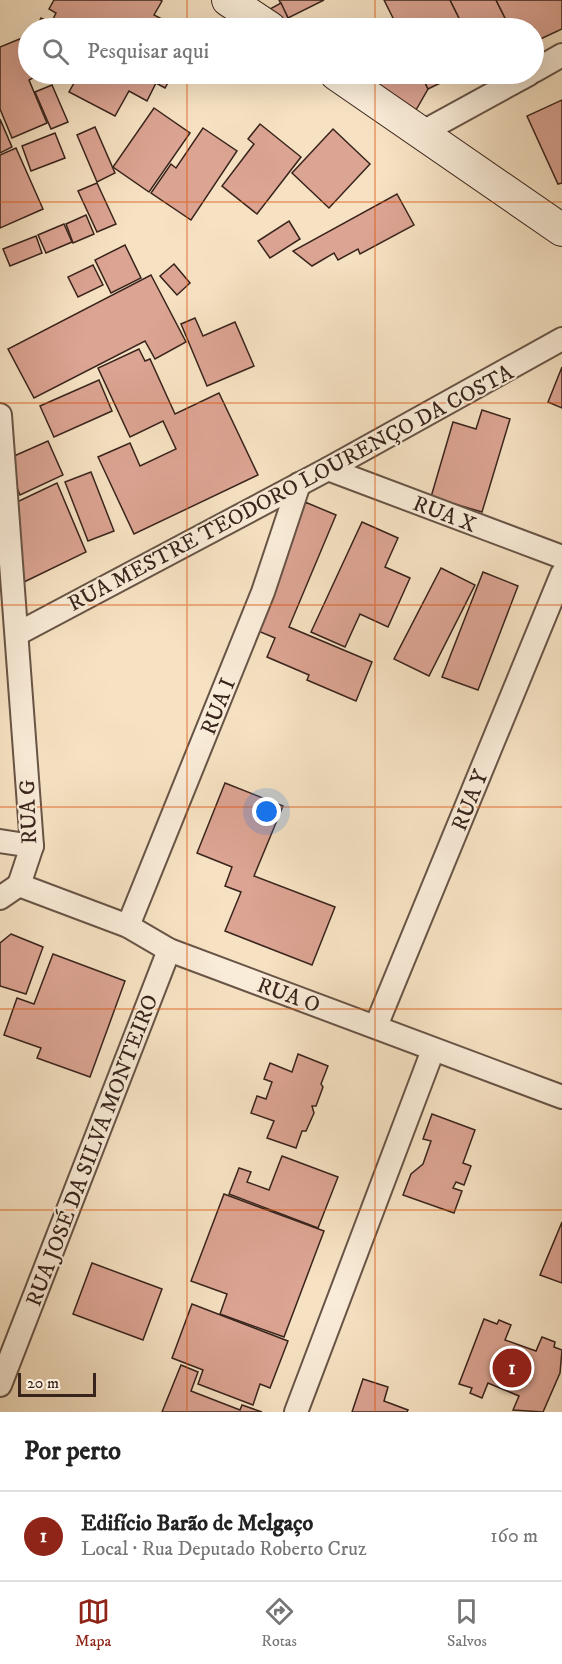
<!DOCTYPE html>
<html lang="pt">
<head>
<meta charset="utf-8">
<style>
	:root { --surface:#fff; --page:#f6f6f6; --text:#222; --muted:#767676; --line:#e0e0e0; --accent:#8f2418 }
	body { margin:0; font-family:"IM FELL DW Pica",serif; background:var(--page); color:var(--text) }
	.scale { position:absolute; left:18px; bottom:15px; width:78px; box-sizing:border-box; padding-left:6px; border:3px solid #39241c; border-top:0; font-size:16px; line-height:21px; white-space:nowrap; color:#39241c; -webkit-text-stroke:4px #f9ecd8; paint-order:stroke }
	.you { position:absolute; left:267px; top:812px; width:21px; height:21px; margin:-15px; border:4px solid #fff; border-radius:50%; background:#1a73e8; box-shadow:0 0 0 9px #1a73e833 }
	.badge { display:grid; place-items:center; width:39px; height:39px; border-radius:50%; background:var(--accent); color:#fff; font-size:20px; font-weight:700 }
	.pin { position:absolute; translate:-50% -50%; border:3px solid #fff; box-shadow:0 2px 6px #0006 }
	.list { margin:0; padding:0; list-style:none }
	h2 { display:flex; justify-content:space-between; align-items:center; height:78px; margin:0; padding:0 24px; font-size:26px }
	h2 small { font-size:20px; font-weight:400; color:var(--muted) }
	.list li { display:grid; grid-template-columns:39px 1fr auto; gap:18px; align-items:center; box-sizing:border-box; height:90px; padding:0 24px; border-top:2px solid var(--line) }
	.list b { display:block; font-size:22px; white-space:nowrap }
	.list p { margin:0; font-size:20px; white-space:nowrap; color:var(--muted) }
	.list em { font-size:20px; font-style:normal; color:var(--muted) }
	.icon { flex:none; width:33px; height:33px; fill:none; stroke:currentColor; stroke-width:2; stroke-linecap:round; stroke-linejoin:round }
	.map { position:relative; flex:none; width:562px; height:1412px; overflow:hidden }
	.search { position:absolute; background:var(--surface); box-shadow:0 6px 24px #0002; left:18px; right:18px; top:18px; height:66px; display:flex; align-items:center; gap:15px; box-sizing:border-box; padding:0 21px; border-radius:33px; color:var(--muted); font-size:22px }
	.sheet { height:168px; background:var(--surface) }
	nav { display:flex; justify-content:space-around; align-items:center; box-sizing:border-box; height:84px; border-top:2px solid var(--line); background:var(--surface); font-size:16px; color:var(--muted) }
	nav a { display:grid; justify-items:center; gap:3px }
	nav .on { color:var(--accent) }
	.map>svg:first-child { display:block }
	.building { fill:#dca493; stroke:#39241c; stroke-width:1.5 }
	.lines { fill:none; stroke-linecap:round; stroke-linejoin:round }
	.street-casing { stroke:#685446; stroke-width:26 }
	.secondary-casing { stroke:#39241c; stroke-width:34 }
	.street { stroke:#f9ecd8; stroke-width:22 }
	.secondary { stroke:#f9ecd8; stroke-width:32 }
	.grid { fill:none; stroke:#df560d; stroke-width:1.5; stroke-opacity:0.55 }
	.labels { text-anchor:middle; stroke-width:4.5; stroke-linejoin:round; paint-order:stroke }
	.street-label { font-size:22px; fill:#39241c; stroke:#f9ecd8 }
</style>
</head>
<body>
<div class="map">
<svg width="562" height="1412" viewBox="0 0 562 1412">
	<rect width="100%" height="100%" fill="#f6e2c3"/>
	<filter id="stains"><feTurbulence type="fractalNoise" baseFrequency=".00333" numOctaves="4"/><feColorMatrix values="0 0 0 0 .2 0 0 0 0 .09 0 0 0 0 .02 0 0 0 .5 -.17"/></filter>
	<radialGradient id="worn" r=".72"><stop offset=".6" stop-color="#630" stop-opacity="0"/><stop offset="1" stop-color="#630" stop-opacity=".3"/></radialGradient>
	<!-- building -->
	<g class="building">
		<path d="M54 0H160L162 1 154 15 179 28H36L41 18 51 23 56 13 49 9Z"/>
		<path d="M279 0H324L288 18Z"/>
		<path d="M384 0H450L464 28H398Z"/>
		<path d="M450 0H496L510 28H464Z"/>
		<path d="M496 0H562V29L534 42V28H510Z"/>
		<path d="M281 3 288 18 282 21 268 10Z"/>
		<path d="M22 38 28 53V74H37L38 75 29 80 47 123 12 138 0 109V47Z"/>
		<path d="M79 74H173L165 88 156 83 147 101 129 91 115 116 69 92Z"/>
		<path d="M366 74H421L428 89 416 110 364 76Z"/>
		<path d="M421 74H459L428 89Z"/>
		<path d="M52 85 68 122 51 129 35 92Z"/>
		<path d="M562 100V183L558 184 527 116Z"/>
		<path d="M154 108 190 133 149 192 113 167Z"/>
		<path d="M0 119 12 147 0 153Z"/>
		<path d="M260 124 301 157 257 214 222 186 254 144 248 139Z"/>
		<path d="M95 127 115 173 97 182 77 135Z"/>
		<path d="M203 128 237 151 191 220 151 193 171 164 176 168Z"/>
		<path d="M333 129 370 164 329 208 292 173Z"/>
		<path d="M55 133 65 158 31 171 22 146Z"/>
		<path d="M16 148 43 209 0 228V155Z"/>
		<path d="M97 183 116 224 97 232 78 191Z"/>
		<path d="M397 194 414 225 360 254 358 249 338 260 334 253 312 266 293 251Z"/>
		<path d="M86 215 94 234 73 243 66 224Z"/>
		<path d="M289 221 300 239 270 258 258 241Z"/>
		<path d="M64 224 72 242 46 253 38 235Z"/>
		<path d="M36 236 42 253 10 266 3 249Z"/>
		<path d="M125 245 141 278 111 293 95 260Z"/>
		<path d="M174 264 190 283 177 295 160 276Z"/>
		<path d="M93 265 103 285 78 297 68 277Z"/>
		<path d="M151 275 186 342 155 359 145 341 34 398 8 349Z"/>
		<path d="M195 318 203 336 235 322 254 366 207 386 181 324Z"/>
		<path d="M139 349 145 361 150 359 175 414 219 393 258 475 134 534 98 457 130 443 140 466 176 449 163 421 130 437 98 368Z"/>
		<path d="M562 367V408L548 402Z"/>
		<path d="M99 380 112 411 54 437 40 406Z"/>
		<path d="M482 410 510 419 482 512 431 497 453 422 476 429Z"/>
		<path d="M48 441 63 475 20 495 5 460Z"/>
		<path d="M91 472 114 531 88 541 65 482Z"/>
		<path d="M57 483 86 552 24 582 17 502Z"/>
		<path d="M305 502 336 515 289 627 372 662 356 701 307 680 309 675 267 657 275 638 251 628Z"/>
		<path d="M362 522 398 538 385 567 410 578 388 627 360 614 345 647 311 632Z"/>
		<path d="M441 568 475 585 429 676 394 659Z"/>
		<path d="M483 572 518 586 478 690 442 677Z"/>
		<path d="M225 783 283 806 254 876 335 907 312 965 225 931 241 892 225 886 232 867 197 853Z"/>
		<path d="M11 934 43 947 26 994 0 986V943Z"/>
		<path d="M53 954 125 981 90 1077 37 1058 41 1048 4 1035 17 998 34 1004Z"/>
		<path d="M298 1054 328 1066 321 1084 323 1087 316 1106H312L314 1113 306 1131H302L296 1148 267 1138 274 1121 251 1113 257 1096 266 1099 272 1082 264 1079 270 1063 292 1072Z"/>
		<path d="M432 1114 475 1130 463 1163 471 1166 464 1185 456 1182 453 1188 462 1191 454 1213 403 1195 411 1174 423 1164 431 1141 423 1139Z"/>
		<path d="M282 1156 338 1177 318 1228 229 1194 239 1168 251 1172 247 1182 269 1190Z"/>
		<path d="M224 1194 324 1231 284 1337 220 1314 227 1294 191 1281Z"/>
		<path d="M562 1222V1283L540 1275Z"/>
		<path d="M92 1263 162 1289 143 1340 73 1314Z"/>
		<path d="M192 1304 288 1341 270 1388 260 1384 253 1405 198 1384 203 1370 172 1358Z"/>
		<path d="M484 1319 497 1324 499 1320 511 1325 505 1340 536 1351 542 1337 555 1342 554 1347 562 1350 560 1373 543 1412 513 1410 519 1396 488 1383 482 1398 470 1393 472 1388 459 1384Z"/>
		<path d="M181 1365 198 1372 191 1391 240 1410 242 1405 262 1412H162Z"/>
		<path d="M363 1379 388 1387 384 1401 408 1410 407 1412H352Z"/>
	</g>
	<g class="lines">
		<defs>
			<g id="street">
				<path d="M534 71 562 55"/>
				<path d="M423 132 529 74"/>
				<path d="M0 415 32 846 19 885"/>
				<path d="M328 469 562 557"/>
				<path d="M17 634 328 469 562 339"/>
				<path d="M0 841 32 846"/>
				<path d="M19 885 128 926 169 950 562 1097"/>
				<path d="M0 898 19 885"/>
				<path d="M128 926 263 592 299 484"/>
				<path d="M376 1026 562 574"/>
				<path d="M0 1385 169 950"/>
				<path d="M296 1412 433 1050"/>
			</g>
			<g id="secondary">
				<path d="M228 0 270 28"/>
				<path d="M336 74 562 230"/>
			</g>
		</defs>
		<!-- street casing -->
		<use href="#street" class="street-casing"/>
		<!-- secondary casing -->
		<use href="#secondary" class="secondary-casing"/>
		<!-- street -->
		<use href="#street" class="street"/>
		<!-- secondary -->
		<use href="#secondary" class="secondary"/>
	</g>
	<!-- grid -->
	<path class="grid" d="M187 0V28M375 0V28M187 74V1412M375 74V1412M0 202H562M0 403H562M0 605H562M0 807H562M0 1009H562M0 1210H562"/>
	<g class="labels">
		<!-- street labels -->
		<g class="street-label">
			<text transform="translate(290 487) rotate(-28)" y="8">RUA MESTRE TEODORO LOURENÇO DA COSTA</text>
			<text transform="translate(445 513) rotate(21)" y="8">RUA X</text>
			<text transform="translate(217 706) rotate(-68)" y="8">RUA I</text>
			<text transform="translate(469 800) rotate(-68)" y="8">RUA Y</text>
			<text transform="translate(27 812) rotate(-92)" y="8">RUA G</text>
			<text transform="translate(289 994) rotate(20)" y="8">RUA O</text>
			<text transform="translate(91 1150) rotate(-69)" y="8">RUA JOSÉ DA SILVA MONTEIRO</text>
		</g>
	</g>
	<rect width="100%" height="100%" filter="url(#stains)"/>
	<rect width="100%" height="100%" fill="url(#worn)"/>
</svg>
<div class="scale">20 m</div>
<div class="you"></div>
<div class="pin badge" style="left:512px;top:1368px">1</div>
<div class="search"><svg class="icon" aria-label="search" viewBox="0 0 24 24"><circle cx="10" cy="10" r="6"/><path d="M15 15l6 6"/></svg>Pesquisar aqui</div>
</div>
<section class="sheet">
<h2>Por perto<small></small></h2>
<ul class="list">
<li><span class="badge">1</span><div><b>Edifício Barão de Melgaço</b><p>Local · Rua Deputado Roberto Cruz</p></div><em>160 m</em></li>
</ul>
</section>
<nav>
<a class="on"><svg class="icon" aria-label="map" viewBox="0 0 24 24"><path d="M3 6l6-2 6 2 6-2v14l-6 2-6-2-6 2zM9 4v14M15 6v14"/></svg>Mapa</a>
<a><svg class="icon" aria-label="directions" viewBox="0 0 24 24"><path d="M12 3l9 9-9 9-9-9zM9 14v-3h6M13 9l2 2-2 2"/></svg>Rotas</a>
<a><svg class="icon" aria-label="saved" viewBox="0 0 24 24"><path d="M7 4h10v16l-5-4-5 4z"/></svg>Salvos</a>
</nav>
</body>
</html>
